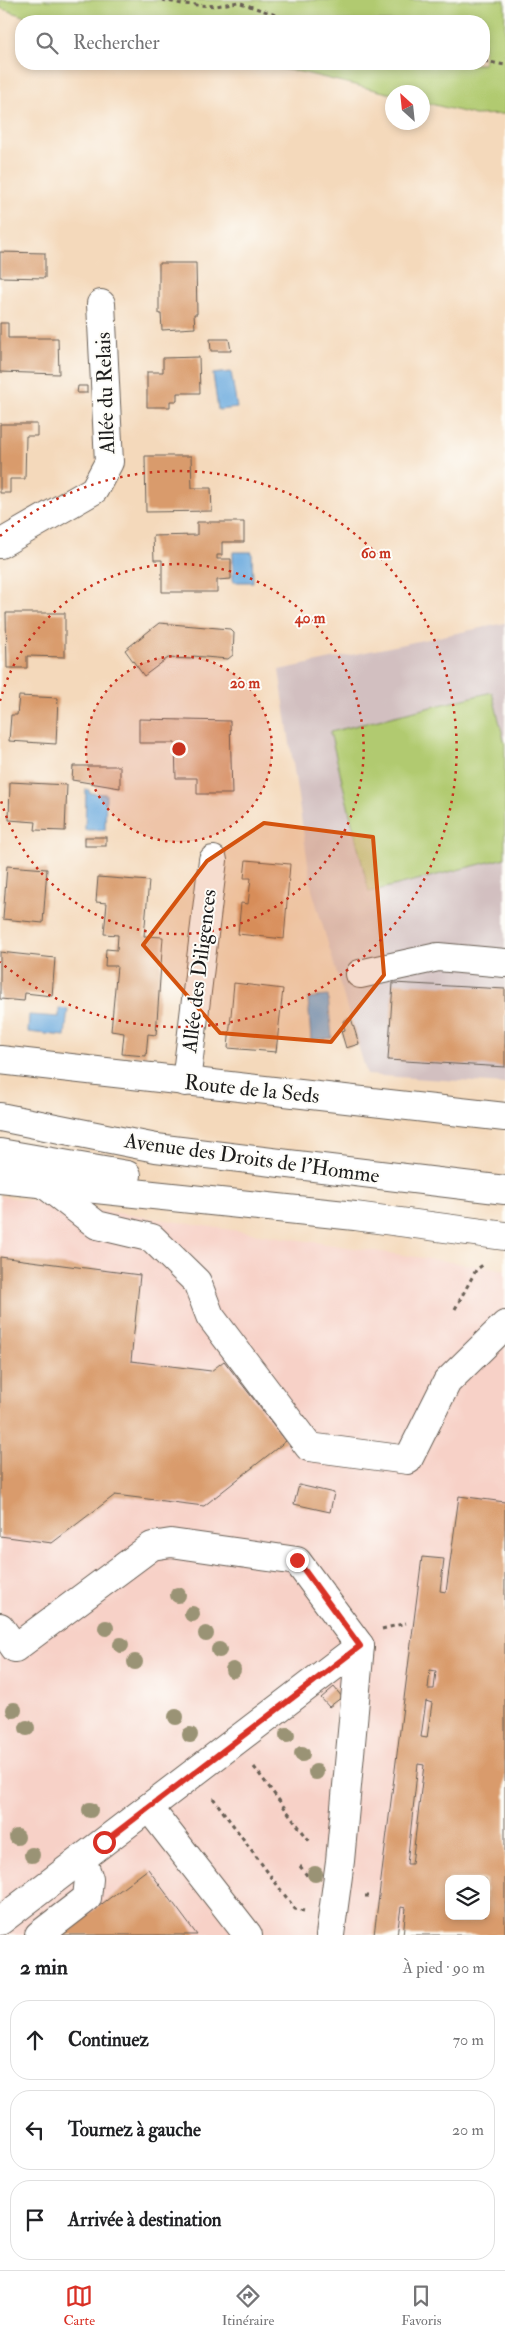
<!DOCTYPE html>
<html lang="fr">
<head>
<meta charset="utf-8">
<style>
	:root { --surface:#fff; --page:#f2f2f2; --text:#202124; --muted:#757577; --line:#e0e0e0; --accent:#d93025 }
	body { margin:0; font-family:"IM FELL Double Pica",serif; background:var(--page); color:var(--text) }
	.controls { position:absolute; right:15px; bottom:15px; display:grid; overflow:hidden; border-radius:10px; box-shadow:0 2px 8px #0003 }
	.controls button { width:45px; height:45px; display:grid; place-items:center; padding:0; border:0; border-bottom:1px solid var(--line); background:var(--surface); color:var(--text); font:25px sans-serif }
	.compass { position:absolute; left:385px; top:85px; width:45px; height:45px; border-radius:50%; background:var(--surface); box-shadow:0 2px 8px #0003; rotate:333deg }
	.stop { position:absolute; width:15px; height:15px; margin:-11px; border:4px solid #d93025; border-radius:50%; background:#fff }
	.stop.end { background:#d93025; border-color:#fff; box-shadow:0 1px 5px #0008 }
	.list { margin:0; padding:0; list-style:none }
	h2 { display:flex; justify-content:space-between; align-items:center; height:65px; margin:0; padding:0 20px; font-size:21px }
	h2 small { font-size:16px; font-weight:400; color:var(--muted) }
	.list li { display:grid; grid-template-columns:32px 1fr auto; gap:15px; align-items:center; box-sizing:border-box; height:80px; margin:0 10px 10px; padding:0 10px; border:1px solid var(--line); border-radius:20px }
	.list b { display:block; font-size:19px; white-space:nowrap }
	.list em { font-size:16px; font-style:normal; color:var(--muted) }
	.icon { flex:none; width:28px; height:28px; fill:none; stroke:currentColor; stroke-width:2; stroke-linecap:round; stroke-linejoin:round }
	.map { position:relative; flex:none; width:505px; height:1935px; overflow:hidden }
	.search { position:absolute; background:var(--surface); box-shadow:0 2px 8px #0003; left:15px; right:15px; top:15px; height:55px; display:flex; align-items:center; gap:12px; box-sizing:border-box; padding:0 18px; border-radius:20px; color:var(--muted); font-size:19px }
	.sheet { height:335px; background:var(--surface) }
	nav { display:flex; justify-content:space-around; align-items:center; box-sizing:border-box; height:70px; border-top:1px solid var(--line); background:var(--surface); font-size:14px; color:var(--muted) }
	nav a { display:grid; justify-items:center; gap:2px }
	nav .on { color:var(--accent) }
	.map>svg:first-child { display:block }
	.built { fill:#f7d1c7; fill-rule:evenodd }
	.industrial { fill:#d2bfc0 }
	.green { fill:#b1ca6f; stroke:#667346 }
	.water { fill:#6caade; stroke:#44637d }
	.building { fill:#d99b6c; fill-rule:evenodd }
	.lines { fill:none; stroke-linecap:round; stroke-linejoin:round }
	.minor-casing { stroke:#685e54; stroke-width:30 }
	.major-casing { stroke:#685e54; stroke-width:30 }
	.path { stroke:#685e54; stroke-width:3; stroke-dasharray:4 4; stroke-linecap:butt }
	.minor { stroke:#fff; stroke-width:28 }
	.major { stroke:#fff; stroke-width:28 }
	.tree { fill:#9a9374 }
	.route { stroke:#d93025; stroke-width:6 }
	.marked { fill:#d4530e; fill-opacity:0.2; stroke:#d4530e; stroke-width:4; stroke-linejoin:round }
	.ring { fill:none; stroke:#c8321e; stroke-width:2.5; stroke-dasharray:2.5 5 }
	.labels { text-anchor:middle; stroke-width:4; stroke-linejoin:round; paint-order:stroke }
	.street-label { font-size:21px; fill:#1c1c1c; stroke:#fdfcf7 }
	.centre { fill:#c8321e; stroke:#fdfcf7; stroke-width:2.5 }
	.ring-label { font-size:15px; text-anchor:middle; font-weight:bold; fill:#c8321e; stroke:#fdfcf7; stroke-width:4; stroke-linejoin:round; paint-order:stroke }
</style>
</head>
<body>
<div class="map">
<svg width="505" height="1935" viewBox="0 0 505 1935">
	<rect width="100%" height="100%" fill="#fdfcf7"/>
	<filter id="ink" filterUnits="userSpaceOnUse"><feTurbulence type="fractalNoise" baseFrequency=".02" numOctaves="2"/><feDisplacementMap in="SourceGraphic" scale="10" xChannelSelector="R" yChannelSelector="G"/><feConvolveMatrix kernelMatrix="1 2 1 2 8 2 1 2 1" color-interpolation-filters="sRGB"/></filter>
	<filter id="wash" filterUnits="userSpaceOnUse"><feTurbulence type="fractalNoise" baseFrequency=".0096" numOctaves="4" result="noise"/><feDisplacementMap in="SourceGraphic" scale="20" xChannelSelector="R" yChannelSelector="G"/><feGaussianBlur stdDeviation="1.12" result="paint"/><feColorMatrix in="noise" values="0 0 0 0 0 0 0 0 0 0 0 0 0 0 0 0 0 1.4 0 .05"/><feComposite in="paint" operator="in"/></filter>
	<g filter="url(#wash)">
		<rect width="100%" height="100%" fill="#f4d9bb"/>
		<!-- built -->
		<path class="built" d="M0 1196 505 1270V1935H0ZM449 1879H486V1916H449Z"/>
		<!-- industrial -->
		<path class="industrial" d="M505 623V1084L367 1075 312 890 279 670Z"/>
		<!-- green -->
		<g class="green">
			<path d="M0 0H505V114L475 115 423 102 422 92H392V94L301 72 248 64H484V21H38L0 8Z"/>
			<path d="M492 692 505 744V858L369 892 330 732Z"/>
		</g>
		<!-- water -->
		<g class="water">
			<path d="M231 372 237 408 218 410 213 374Z"/>
			<path d="M233 552H252L253 582H233Z"/>
			<path d="M86 789 89 790V793L106 794 105 830H85Z"/>
			<path d="M328 996 332 1038 311 1040 308 998Z"/>
			<path d="M59 1008 68 1009 65 1036 28 1032 29 1015 59 1017Z"/>
		</g>
		<g id="blocks">
			<!-- building -->
			<g class="building">
				<path d="M0 252 45 253V278L0 277Z"/>
				<path d="M159 263H196L197 314H194L195 328 162 330 161 314H159Z"/>
				<path d="M0 323H8V338H58L59 374 0 372Z"/>
				<path d="M210 339H229L231 351H211Z"/>
				<path d="M199 357 200 393H177V401H170V407H147V372H163V358Z"/>
				<path d="M78 386H87V393H77Z"/>
				<path d="M0 424H37V436H26L25 479H10V493H0Z"/>
				<path d="M145 456H191L192 488H211L212 511 146 512Z"/>
				<path d="M197 522H244V542H222V555H217V559H231V579L217 580V592H162V560H154L153 536 197 535Z"/>
				<path d="M6 613H65V657L27 656V668H7Z"/>
				<path d="M159 623 230 629 234 633 233 655 228 659 193 656V659L168 658 144 676 125 650Z"/>
				<path d="M19 696 58 698 56 744 9 741 11 715H17Z"/>
				<path d="M139 719 230 721 232 794H197V778H176L175 743H139Z"/>
				<path d="M73 766H120V788L72 780Z"/>
				<path d="M10 782 67 785 65 831 35 830 36 822 9 820Z"/>
				<rect x="85" y="837" width="21" height="9"/>
				<path d="M246 860 290 864 284 939 238 934 241 903 248 904 251 878H244Z"/>
				<path d="M7 866 47 869 43 923 3 919Z"/>
				<path d="M98 877 149 881 144 936 163 937 156 1035 148 1034 146 1056 122 1054 124 1033 111 1031 117 966H105L106 949 117 950 118 935 104 934 107 903 96 902Z"/>
				<path d="M0 952 55 958 52 996 25 993 24 1001 0 999Z"/>
				<path d="M234 983 283 989 276 1052 228 1048Z"/>
				<path d="M393 983 505 989V1067L388 1060Z"/>
				<path d="M351 1018 359 1044 346 1048 341 1031 345 1030 343 1021Z"/>
				<path d="M0 1257 140 1275 131 1361 211 1371 224 1361 286 1441 204 1506 115 1495 52 1543 0 1536Z"/>
				<path d="M299 1485 334 1493 330 1512 294 1504Z"/>
				<path d="M459 1496 505 1502V1935H403L406 1908 401 1907 397 1935H374L422 1557 444 1559 440 1591 446 1592ZM430 1670 436 1671 434 1689H428ZM426 1701 432 1703 427 1738 421 1737ZM418 1764 424 1765 412 1864H407ZM449 1879H486V1916H449Z"/>
				<path d="M334 1687 342 1697 329 1707 321 1698Z"/>
				<path d="M148 1869 197 1935H61Z"/>
			</g>
		</g>
	</g>
	<g filter="url(#ink)">
		<use href="#blocks" fill-opacity="0" stroke="#685e54" stroke-width="1"/>
		<g class="lines">
			<defs>
				<g id="minor">
					<path d="M0 544 94 490 109 462 101 304"/>
					<path d="M360 974 438 957 505 963"/>
					<path d="M0 1060 505 1117"/>
					<path d="M186 1082 213 860"/>
					<path d="M43 1183 97 1225 152 1238 197 1282 210 1316 309 1447 408 1460 447 1382 505 1325"/>
					<path d="M0 1627 15 1648 152 1546 171 1543 297 1561 360 1646 340 1861 330 1935"/>
					<path d="M149 1808 248 1935"/>
					<path d="M0 1921 360 1646"/>
					<path d="M39 1935 87 1898 89 1879 82 1859"/>
				</g>
				<g id="major">
					<path d="M0 1117 156 1148 505 1190"/>
					<path d="M0 1153 127 1175"/>
					<path d="M0 1179 355 1216 505 1236"/>
				</g>
			</defs>
			<!-- minor casing -->
			<use href="#minor" class="minor-casing"/>
			<!-- major casing -->
			<use href="#major" class="major-casing"/>
			<!-- path -->
			<g class="path">
				<path d="M162 0 182 4 216 6 238 2 293 21"/>
				<path d="M484 61 505 65"/>
				<path d="M455 1309 476 1270 484 1264"/>
				<path d="M382 1629 406 1623"/>
				<path d="M254 1767 311 1843"/>
				<path d="M213 1798 295 1909 304 1911"/>
				<path d="M300 1866 308 1877"/>
				<path d="M365 1896H372"/>
			</g>
			<!-- minor -->
			<use href="#minor" class="minor"/>
			<!-- major -->
			<use href="#major" class="major"/>
		</g>
		<!-- trees -->
		<g class="tree">
			<circle cx="178" cy="1595" r="8"/>
			<circle cx="192" cy="1614" r="8"/>
			<circle cx="106" cy="1628" r="8"/>
			<circle cx="206" cy="1634" r="8"/>
			<circle cx="121" cy="1645" r="8"/>
			<circle cx="219" cy="1650" r="8"/>
			<circle cx="135" cy="1662" r="8"/>
			<circle cx="233" cy="1670" r="8"/>
			<circle cx="14" cy="1710" r="8"/>
			<circle cx="176" cy="1717" r="8"/>
			<circle cx="27" cy="1728" r="8"/>
			<circle cx="190" cy="1735" r="8"/>
			<circle cx="287" cy="1735" r="8"/>
			<circle cx="302" cy="1754" r="8"/>
			<circle cx="316" cy="1772" r="8"/>
			<circle cx="90" cy="1810" r="8"/>
			<circle cx="17" cy="1837" r="8"/>
			<circle cx="32" cy="1855" r="8"/>
			<circle cx="315" cy="1874" r="8"/>
		</g>
	</g>
	<g class="lines" filter="url(#ink)">
		<!-- route -->
		<path class="route" d="M104 1842 360 1646 297 1560"/>
	</g>
	<!-- marked area -->
	<path class="marked" d="M264 823 373 837 384 975 331 1042 220 1033 143 945 207 861Z"/>
	<!-- distance rings -->
	<circle cx="179" cy="749" r="93" fill="#c8321e" fill-opacity=".12"/>
	<g class="ring">
		<circle cx="179" cy="749" r="93"/>
		<path d="M0 701A185 185 0 1 1 0 797"/>
		<path d="M0 536A278 278 0 1 1 0 962"/>
	</g>
	<g class="labels">
		<!-- street labels -->
		<g class="street-label">
			<text transform="translate(105 393) rotate(-92)" y="7">Allée du Relais</text>
			<text transform="translate(199 971) rotate(-83)" y="7">Allée des Diligences</text>
			<text transform="translate(252 1089) rotate(6)" y="7">Route de la Seds</text>
			<text transform="translate(252 1158) rotate(8)" y="7">Avenue des Droits de l'Homme</text>
		</g>
	</g>
	<circle cx="179" cy="749" r="8" class="centre"/>
	<g class="ring-label">
		<text x="376" y="558">60 m</text>
		<text x="310" y="623">40 m</text>
		<text x="245" y="688">20 m</text>
	</g>
</svg>
<div class="controls">
<button><svg class="icon" aria-label="layers" viewBox="0 0 24 24"><path d="M12 4l9 5-9 5-9-5zM3 14l9 5 9-5"/></svg></button>
</div>
<svg class="compass" viewBox="-18 -18 36 36"><path d="M0-13l5 13h-10z" fill="#e53935"/><path d="M0 13l5-13h-10z" fill="#757577"/></svg>
<div class="stop" style="left:104px;top:1842px"></div>
<div class="stop end" style="left:297px;top:1560px"></div>
<div class="search"><svg class="icon" aria-label="search" viewBox="0 0 24 24"><circle cx="10" cy="10" r="6"/><path d="M15 15l6 6"/></svg>Rechercher</div>
</div>
<section class="sheet">
<h2>2 min<small>À pied · 90 m</small></h2>
<ul class="list">
<li><svg class="icon" aria-label="ahead" viewBox="0 0 24 24"><path d="M12 20V5M6 11l6-6 6 6"/></svg><div><b>Continuez</b></div><em>70 m</em></li>
<li><svg class="icon" aria-label="left" viewBox="0 0 24 24"><path d="M17 20v-9H6M10 6l-5 5 5 5"/></svg><div><b>Tournez à gauche</b></div><em>20 m</em></li>
<li><svg class="icon" aria-label="arrive" viewBox="0 0 24 24"><path d="M6 21V4h12l-3 4 3 4H6"/></svg><div><b>Arrivée à destination</b></div></li>
</ul>
</section>
<nav>
<a class="on"><svg class="icon" aria-label="map" viewBox="0 0 24 24"><path d="M3 6l6-2 6 2 6-2v14l-6 2-6-2-6 2zM9 4v14M15 6v14"/></svg>Carte</a>
<a><svg class="icon" aria-label="directions" viewBox="0 0 24 24"><path d="M12 3l9 9-9 9-9-9zM9 14v-3h6M13 9l2 2-2 2"/></svg>Itinéraire</a>
<a><svg class="icon" aria-label="saved" viewBox="0 0 24 24"><path d="M7 4h10v16l-5-4-5 4z"/></svg>Favoris</a>
</nav>
</body>
</html>
